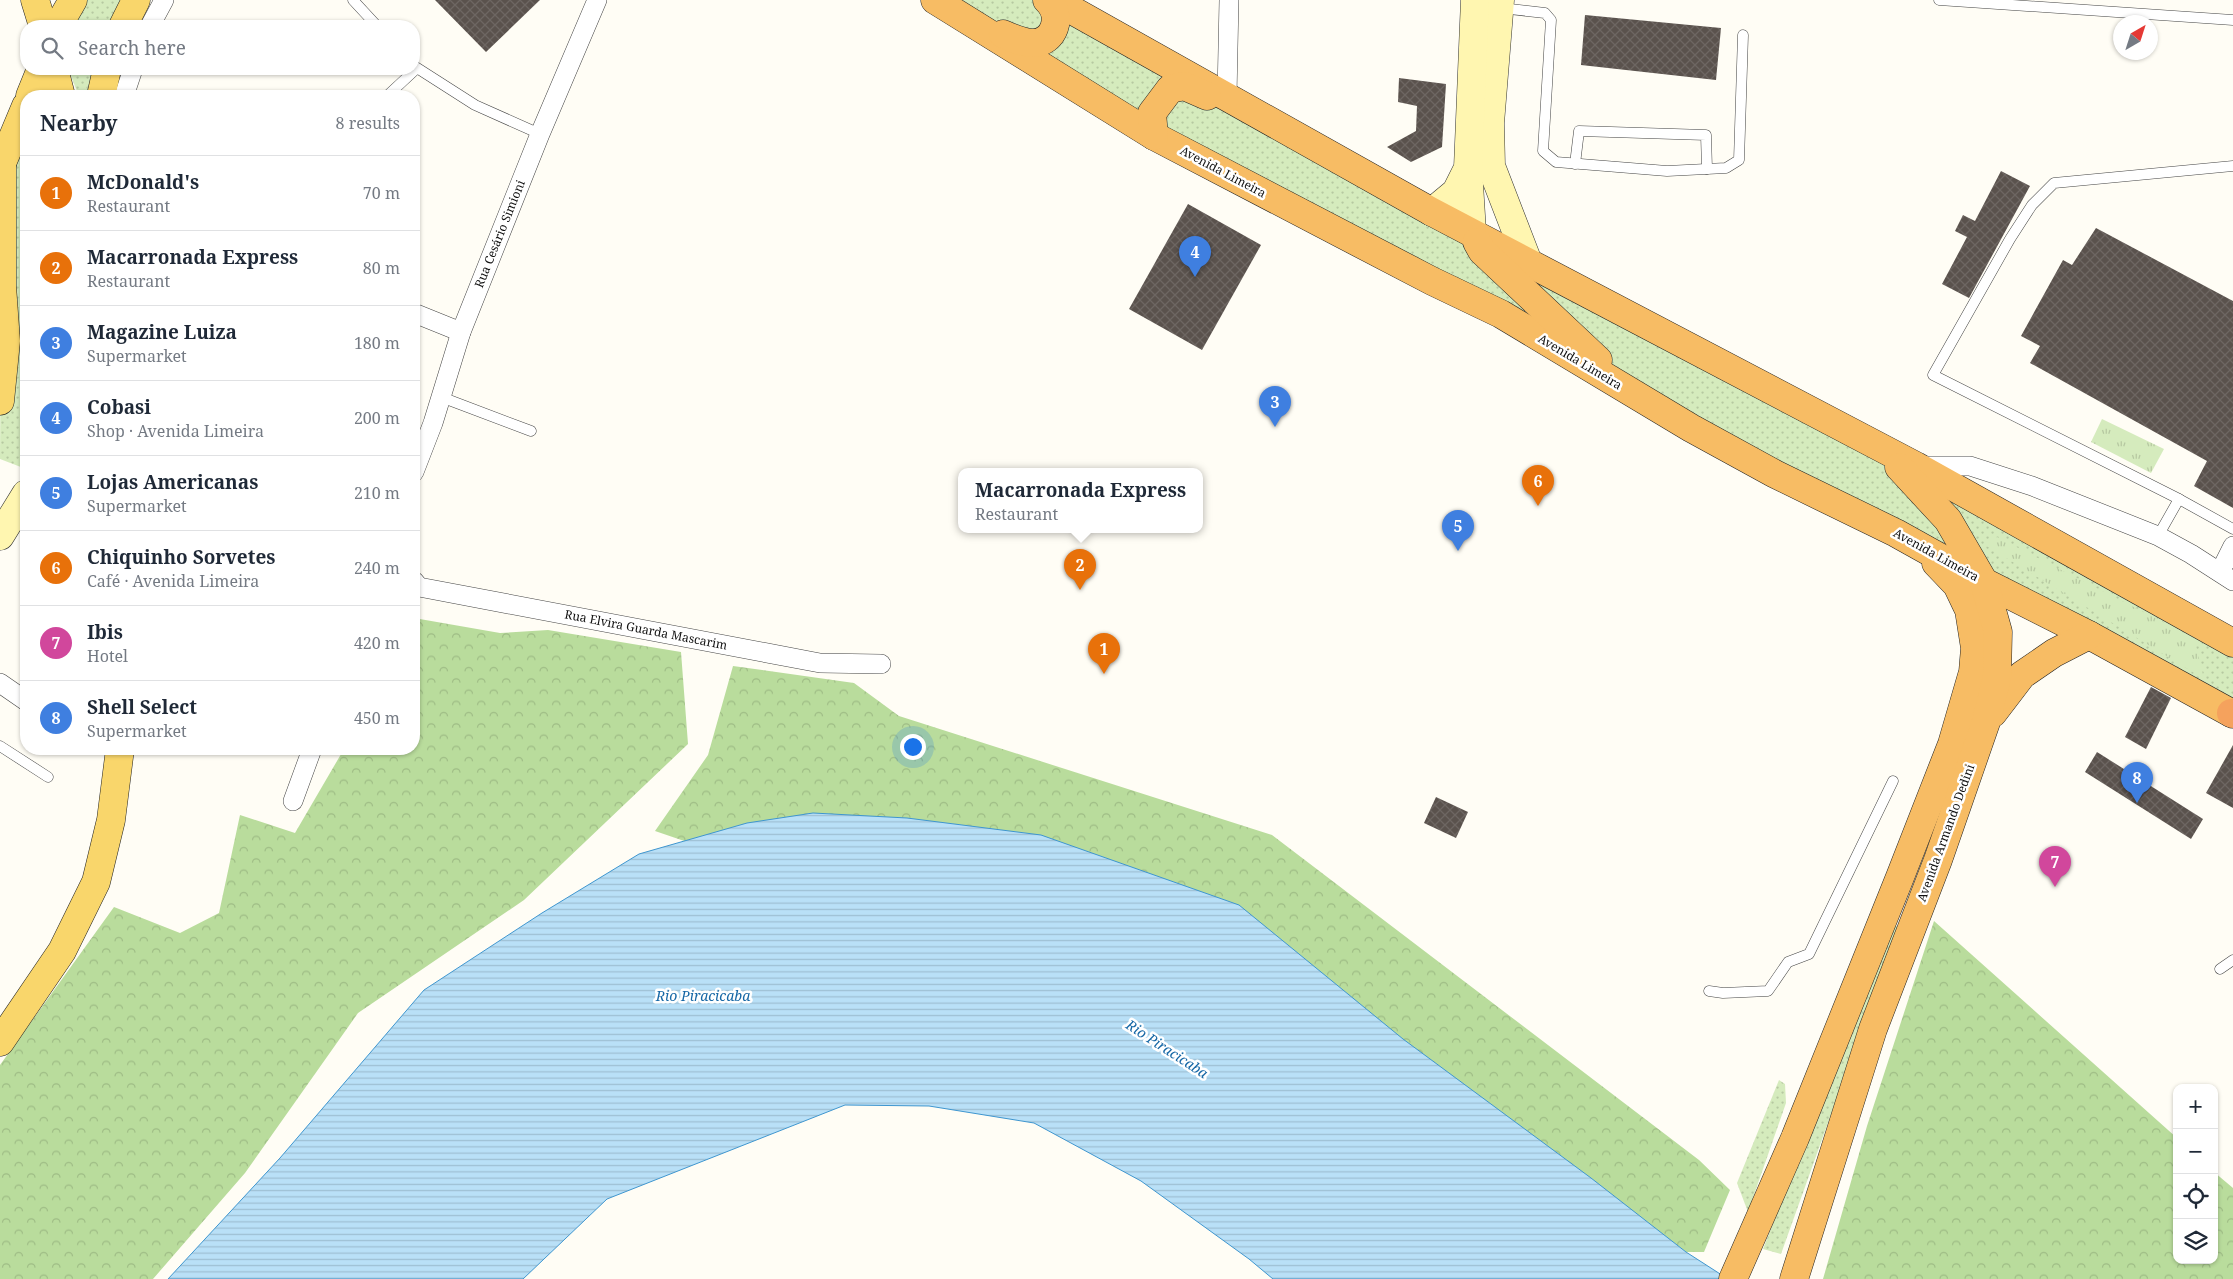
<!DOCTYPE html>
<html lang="en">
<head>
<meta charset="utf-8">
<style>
	:root { --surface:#fff; --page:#f2f2f3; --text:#1f2937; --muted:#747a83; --line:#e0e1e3; --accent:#1a73e8 }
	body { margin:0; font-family:"Noto Serif",serif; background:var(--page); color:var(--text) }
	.controls { position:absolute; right:15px; bottom:15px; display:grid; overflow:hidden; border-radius:10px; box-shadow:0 1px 4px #0004 }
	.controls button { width:45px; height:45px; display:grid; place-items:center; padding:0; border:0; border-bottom:1px solid var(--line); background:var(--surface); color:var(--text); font:25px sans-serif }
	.compass { position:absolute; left:2113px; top:15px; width:45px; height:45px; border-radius:50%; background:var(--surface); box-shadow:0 1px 4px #0004; rotate:39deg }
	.you { position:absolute; left:912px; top:746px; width:18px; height:18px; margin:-12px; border:4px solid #fff; border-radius:50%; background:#1a73e8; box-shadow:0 0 0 8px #1a73e833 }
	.badge { display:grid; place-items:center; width:32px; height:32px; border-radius:50%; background:var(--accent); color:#fff; font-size:16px; font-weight:700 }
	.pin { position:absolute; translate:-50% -41px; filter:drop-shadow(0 1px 2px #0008) }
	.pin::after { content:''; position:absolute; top:26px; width:18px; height:15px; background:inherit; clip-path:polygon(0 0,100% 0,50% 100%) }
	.popup { position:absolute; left:958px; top:468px; width:245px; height:65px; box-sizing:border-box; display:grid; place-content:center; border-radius:10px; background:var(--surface); filter:drop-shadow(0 1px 4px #0005); font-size:16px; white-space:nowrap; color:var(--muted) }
	.popup b { font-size:19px; color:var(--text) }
	.popup::after { content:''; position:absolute; left:50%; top:100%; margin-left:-10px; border:10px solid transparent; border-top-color:var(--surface) }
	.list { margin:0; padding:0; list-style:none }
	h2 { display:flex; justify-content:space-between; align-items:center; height:65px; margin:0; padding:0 20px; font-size:21px }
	h2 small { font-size:16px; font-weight:400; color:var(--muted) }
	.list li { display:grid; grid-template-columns:32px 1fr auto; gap:15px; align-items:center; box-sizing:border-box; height:75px; padding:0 20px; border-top:1px solid var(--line) }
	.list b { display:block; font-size:19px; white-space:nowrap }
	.list p { margin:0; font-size:16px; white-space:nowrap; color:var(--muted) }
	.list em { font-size:16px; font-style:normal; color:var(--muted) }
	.icon { flex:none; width:28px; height:28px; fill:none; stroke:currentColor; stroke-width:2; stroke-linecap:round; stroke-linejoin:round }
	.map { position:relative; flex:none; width:2233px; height:1279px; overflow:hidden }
	.search { position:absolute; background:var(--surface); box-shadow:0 1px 4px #0004; left:20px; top:20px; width:400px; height:55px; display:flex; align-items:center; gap:12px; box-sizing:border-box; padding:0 18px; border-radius:20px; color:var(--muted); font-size:19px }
	.panel { position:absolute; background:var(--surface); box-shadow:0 1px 4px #0004; left:20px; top:90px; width:400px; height:665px; border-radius:20px }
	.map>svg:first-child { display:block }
	.grass { fill:url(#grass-dots) }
	.forest { fill:url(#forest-crowns) }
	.park { fill:url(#park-tufts) }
	.water { fill:url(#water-rules); stroke:#3f96cf }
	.building { fill:url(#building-cross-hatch) }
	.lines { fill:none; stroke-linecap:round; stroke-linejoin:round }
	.service-casing { stroke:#444; stroke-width:11 }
	.minor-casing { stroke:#444; stroke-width:20 }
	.secondary-casing { stroke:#333; stroke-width:29 }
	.primary-casing { stroke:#222; stroke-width:29 }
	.trunk-casing { stroke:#222; stroke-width:29 }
	.motorway-casing { stroke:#222; stroke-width:29 }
	.service { stroke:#fff; stroke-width:10 }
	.minor { stroke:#fff; stroke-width:19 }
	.secondary { stroke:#fff6b0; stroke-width:28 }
	.primary { stroke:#f9d66b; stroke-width:28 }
	.trunk { stroke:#f7bc64; stroke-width:28 }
	.motorway { stroke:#f5a25d; stroke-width:28 }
	.labels { text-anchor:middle; stroke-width:5; stroke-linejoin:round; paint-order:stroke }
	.street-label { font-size:12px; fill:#111; stroke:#fff }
	.water-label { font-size:14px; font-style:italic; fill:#1768a6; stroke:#fff }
</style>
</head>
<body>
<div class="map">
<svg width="2233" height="1279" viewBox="0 0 2233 1279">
	<defs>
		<pattern id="grass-dots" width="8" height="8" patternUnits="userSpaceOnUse" patternTransform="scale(1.25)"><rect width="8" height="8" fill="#d5ebbd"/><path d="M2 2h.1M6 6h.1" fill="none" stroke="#b6c8a1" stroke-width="1.8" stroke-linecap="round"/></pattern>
		<pattern id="forest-crowns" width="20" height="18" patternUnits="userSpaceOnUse" patternTransform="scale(1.25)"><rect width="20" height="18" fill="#b9dc9c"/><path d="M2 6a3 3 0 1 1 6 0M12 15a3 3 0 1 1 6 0" fill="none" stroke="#9ebc85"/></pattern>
		<pattern id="park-tufts" width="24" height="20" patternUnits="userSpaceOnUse" patternTransform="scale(1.25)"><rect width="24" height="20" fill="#d5ebbd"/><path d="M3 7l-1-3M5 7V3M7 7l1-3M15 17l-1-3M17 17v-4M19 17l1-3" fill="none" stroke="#b6c8a1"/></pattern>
		<pattern id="water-rules" width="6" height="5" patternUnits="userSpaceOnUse" patternTransform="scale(1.25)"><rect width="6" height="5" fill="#b9e0f7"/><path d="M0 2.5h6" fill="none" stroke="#9ebfd3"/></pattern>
		<pattern id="building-cross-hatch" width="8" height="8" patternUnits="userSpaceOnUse" patternTransform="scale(1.25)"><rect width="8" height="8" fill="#5a524d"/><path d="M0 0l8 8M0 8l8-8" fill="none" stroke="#6d6662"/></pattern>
	</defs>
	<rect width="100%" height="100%" fill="#fffdf5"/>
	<!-- grass -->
	<g class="grass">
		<path d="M73 0H136L123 26H58Z"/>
		<path d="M935 0H1055L2233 643V714Z"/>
		<path d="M68 69H107L99 96H79Z"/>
		<path d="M26 140V469L0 459 2 163Z"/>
		<path d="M1891 923 1898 927 1781 1254 1763 1249Z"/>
		<path d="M1779 1080 1785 1084 1786 1103 1748 1212 1737 1183Z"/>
	</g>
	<!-- forest -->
	<g class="forest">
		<path d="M414 618 500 633 548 630 681 652 688 744 524 900 358 1013 245 1173 153 1279H0V1065L114 907 180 933 219 913 240 815 295 833 344 749H414Z"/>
		<path d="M733 666 854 683 899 716 1272 835 1699 1160 1730 1190 1704 1252H1686L1523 1128 655 831 708 755Z"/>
		<path d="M1934 921 2177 1138V1260H2214V1172L2233 1188V1279H1823L1867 1126Z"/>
	</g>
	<!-- park -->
	<g class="park">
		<path d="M2102 419 2164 449 2151 473 2091 442Z"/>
		<path d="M1997 537 2194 638 2204 679 1985 545Z"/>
	</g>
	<!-- water -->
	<path class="water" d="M813 813 907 818 1041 835 1239 905 1403 1039 1591 1178 1686 1252 1728 1279H1273L1249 1259 1141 1181 1034 1123 929 1106 845 1105 607 1199 523 1279H168L280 1158 424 990 542 913 639 854 747 823Z"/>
	<!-- building -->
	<g class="building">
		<path d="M435 0H540L486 52Z"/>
		<path d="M1585 15 1721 28 1716 80 1581 65Z"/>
		<path d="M1399 78 1446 84 1442 147 1411 162 1387 147 1416 131 1417 106 1398 102Z"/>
		<path d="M2001 171 2030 186 1969 298 1942 284 1967 237 1955 231 1963 215 1975 221Z"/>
		<path d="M1188 204 1261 245 1202 350 1129 309Z"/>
		<path d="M2096 228 2233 301V508L2194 486 2207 461 2030 363 2040 346 2021 336 2063 260 2072 265Z"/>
		<path d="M2151 687 2171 698 2146 749 2125 737Z"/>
		<path d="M2233 745V808L2206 793Z"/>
		<path d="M2097 752 2203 819 2191 839 2085 772Z"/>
		<path d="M1436 797 1468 812 1456 838 1424 823Z"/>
	</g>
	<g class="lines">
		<defs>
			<g id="service">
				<path d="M353 0 377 26"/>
				<path d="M1939 0 2233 20"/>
				<path d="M1501 8 1545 13 1551 20 1543 151 1556 162 1667 171 1726 168 1739 160 1743 35"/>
				<path d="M414 66 475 105 540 134"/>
				<path d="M387 96 416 69"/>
				<path d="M1575 164 1579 131 1706 135 1707 169"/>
				<path d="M441 397 531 431"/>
				<path d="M2179 499 1933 375 2010 239 2032 205 2054 183 2233 166"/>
				<path d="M2158 536 2179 499 2233 529"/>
				<path d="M0 746 48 777"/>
				<path d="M2220 969 2233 960"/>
				<path d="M1709 991 1723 993 1768 991 1788 962 1809 954 1893 781"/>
			</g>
			<g id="minor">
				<path d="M150 26 164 0"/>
				<path d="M124 96 133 69"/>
				<path d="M1227 96 1229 0"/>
				<path d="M414 313 461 332"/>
				<path d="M1920 466H1970L2032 486 2158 536 2191 554 2233 581"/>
				<path d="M414 472 433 423 461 332 540 134 597 0"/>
				<path d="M2220 572 2233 546"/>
				<path d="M414 581 419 587 820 663 881 664"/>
				<path d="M0 683 26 701"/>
				<path d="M293 801 312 749"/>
			</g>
			<g id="secondary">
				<path d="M1500 0 1490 123 1491 166 1528 262"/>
				<path d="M1468 168 1472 232"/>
				<path d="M1432 212 1456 192 1468 168 1475 0"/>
				<path d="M0 536 26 494"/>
			</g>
			<g id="primary">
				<path d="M35 0 43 26"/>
				<path d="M58 26 73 0"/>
				<path d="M123 26 136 0"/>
				<path d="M54 69 61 96"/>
				<path d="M30 96 41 69"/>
				<path d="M101 96 107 69"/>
				<path d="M0 150 2 163V286L6 341 0 401"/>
				<path d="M2 163 26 106"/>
				<path d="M0 1042 62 951 96 882 111 820 120 749"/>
			</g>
			<g id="trunk">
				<path d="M935 0 1154 136 1432 281 1501 314 1691 428 1775 474 1896 533 1984 582 2089 635 2231 713"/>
				<path d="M1054 0 1432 212 1916 466 2233 643"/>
				<path d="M1003 34C1012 38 1023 43 1033 43 1054 43 1064 16 1047 0"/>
				<path d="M1154 136 1152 113 1170 89 1184 86 1207 96"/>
				<path d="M1477 242 1482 251 1598 360"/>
				<path d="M1993 713 2022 675 2054 653 2089 635"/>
				<path d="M1733 1279 1795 1138 1900 877 1952 744 1973 672 1975 648 1969 610 1957 585 1936 563"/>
				<path d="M1794 1279 1873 1029 1938 860 1986 722 1997 677 1998 632 1984 582 1948 520 1899 467"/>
			</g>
			<path id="motorway" d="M2231 713 2233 714"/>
		</defs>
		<!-- service casing -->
		<use href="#service" class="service-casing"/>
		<!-- minor casing -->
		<use href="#minor" class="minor-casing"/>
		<!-- secondary casing -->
		<use href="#secondary" class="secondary-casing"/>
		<!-- primary casing -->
		<use href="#primary" class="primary-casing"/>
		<!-- trunk casing -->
		<use href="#trunk" class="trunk-casing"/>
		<!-- motorway casing -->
		<use href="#motorway" class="motorway-casing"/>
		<!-- service -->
		<use href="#service" class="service"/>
		<!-- minor -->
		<use href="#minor" class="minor"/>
		<!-- secondary -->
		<use href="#secondary" class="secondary"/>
		<!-- primary -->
		<use href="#primary" class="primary"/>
		<!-- trunk -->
		<use href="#trunk" class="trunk"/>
		<!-- motorway -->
		<use href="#motorway" class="motorway"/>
	</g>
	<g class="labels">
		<!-- street labels -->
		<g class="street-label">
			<text transform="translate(1223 172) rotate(28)" y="4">Avenida Limeira</text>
			<text transform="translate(500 234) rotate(-68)" y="4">Rua Cesário Simioni</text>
			<text transform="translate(1580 362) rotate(31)" y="4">Avenida Limeira</text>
			<text transform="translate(1936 555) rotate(29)" y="4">Avenida Limeira</text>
			<text transform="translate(646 630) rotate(11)" y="4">Rua Elvira Guarda Mascarim</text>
			<text transform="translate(1946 833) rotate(-70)" y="4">Avenida Armando Dedini</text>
		</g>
		<!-- water labels -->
		<g class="water-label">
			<text x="703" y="1001">Rio Piracicaba</text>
			<text transform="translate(1167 1049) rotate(33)" y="5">Rio Piracicaba</text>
		</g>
	</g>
</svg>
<div class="controls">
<button>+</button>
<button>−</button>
<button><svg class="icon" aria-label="locate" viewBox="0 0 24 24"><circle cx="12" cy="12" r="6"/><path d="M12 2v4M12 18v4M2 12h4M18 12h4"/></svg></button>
<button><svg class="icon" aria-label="layers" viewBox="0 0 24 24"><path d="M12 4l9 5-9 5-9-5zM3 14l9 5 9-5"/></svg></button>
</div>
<svg class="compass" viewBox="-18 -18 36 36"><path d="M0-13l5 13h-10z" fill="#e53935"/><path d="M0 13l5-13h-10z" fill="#747a83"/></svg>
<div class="you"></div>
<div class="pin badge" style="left:1104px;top:674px;background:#e8710a">1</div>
<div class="pin badge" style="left:1080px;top:590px;background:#e8710a">2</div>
<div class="popup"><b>Macarronada Express</b>Restaurant</div>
<div class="pin badge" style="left:1275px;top:427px;background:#3f7fe0">3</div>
<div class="pin badge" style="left:1195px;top:277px;background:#3f7fe0">4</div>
<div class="pin badge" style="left:1458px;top:551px;background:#3f7fe0">5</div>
<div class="pin badge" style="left:1538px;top:506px;background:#e8710a">6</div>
<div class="pin badge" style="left:2055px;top:887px;background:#d1479c">7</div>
<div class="pin badge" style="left:2137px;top:803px;background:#3f7fe0">8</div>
<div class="search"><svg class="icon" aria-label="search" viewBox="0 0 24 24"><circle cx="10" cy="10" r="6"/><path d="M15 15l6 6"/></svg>Search here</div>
<section class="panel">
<h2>Nearby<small>8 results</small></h2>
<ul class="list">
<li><span class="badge" style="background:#e8710a">1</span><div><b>McDonald's</b><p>Restaurant</p></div><em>70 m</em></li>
<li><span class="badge" style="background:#e8710a">2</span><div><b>Macarronada Express</b><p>Restaurant</p></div><em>80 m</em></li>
<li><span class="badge" style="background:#3f7fe0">3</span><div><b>Magazine Luiza</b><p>Supermarket</p></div><em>180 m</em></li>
<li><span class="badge" style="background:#3f7fe0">4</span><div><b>Cobasi</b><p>Shop · Avenida Limeira</p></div><em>200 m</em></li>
<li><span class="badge" style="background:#3f7fe0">5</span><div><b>Lojas Americanas</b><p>Supermarket</p></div><em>210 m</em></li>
<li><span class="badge" style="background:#e8710a">6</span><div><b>Chiquinho Sorvetes</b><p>Café · Avenida Limeira</p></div><em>240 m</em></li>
<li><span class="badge" style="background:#d1479c">7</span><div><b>Ibis</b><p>Hotel</p></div><em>420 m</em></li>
<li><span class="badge" style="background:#3f7fe0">8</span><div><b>Shell Select</b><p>Supermarket</p></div><em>450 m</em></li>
</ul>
</section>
</div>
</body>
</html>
